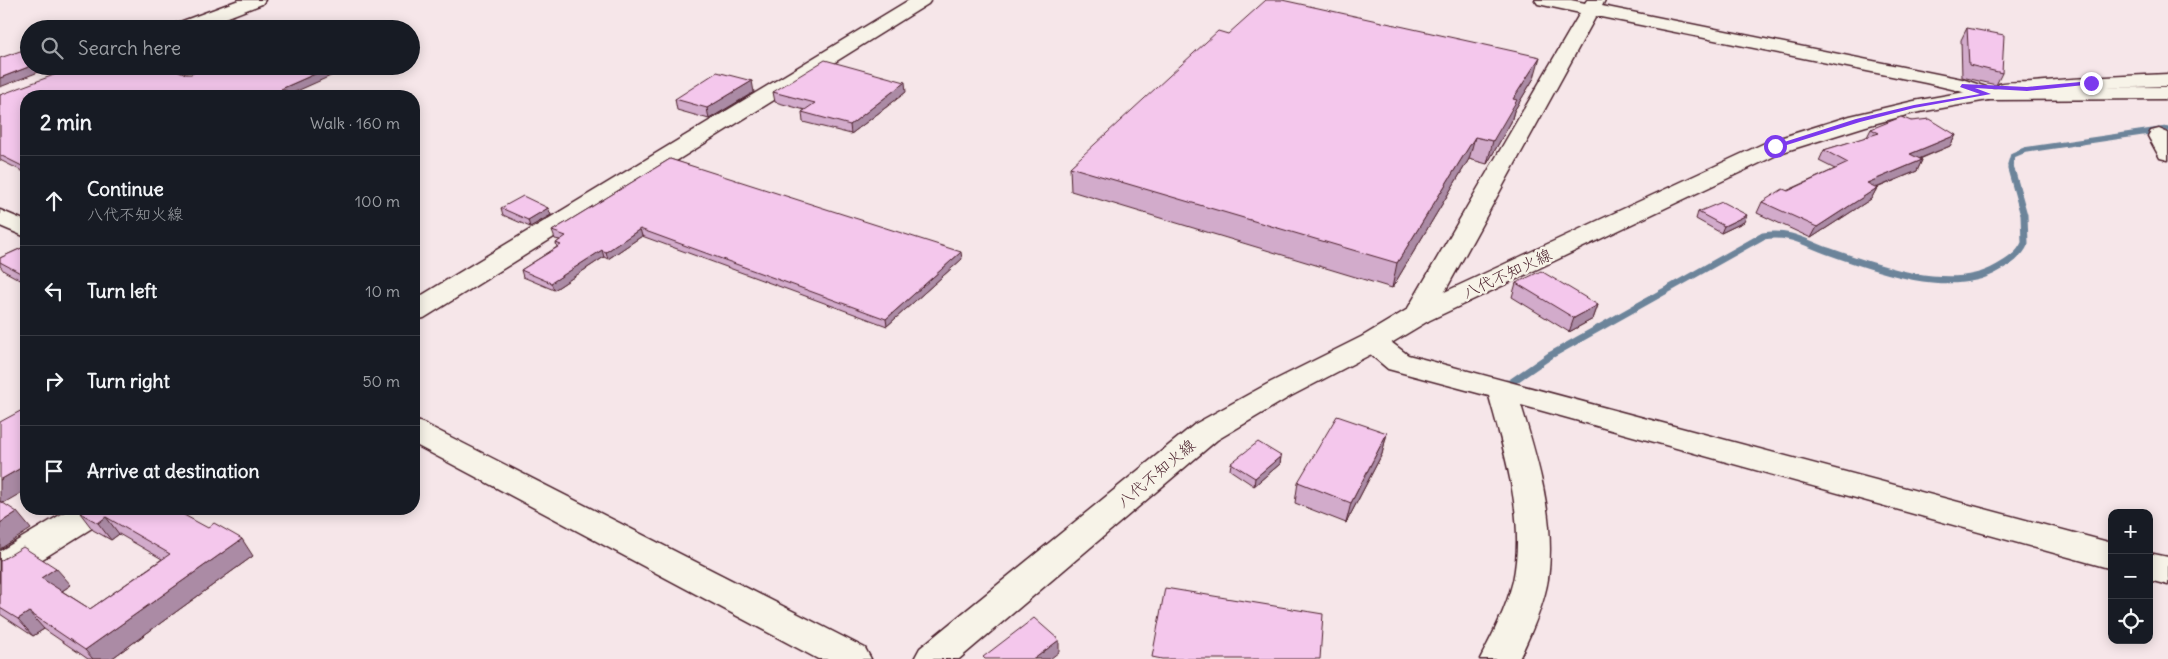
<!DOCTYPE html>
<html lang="en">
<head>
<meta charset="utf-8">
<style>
	:root { --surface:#171b24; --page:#242831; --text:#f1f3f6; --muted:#9ea1a6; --line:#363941 }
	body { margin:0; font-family:Delius,"Klee One",sans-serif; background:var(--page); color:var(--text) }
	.controls { position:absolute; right:15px; bottom:15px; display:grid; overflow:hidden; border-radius:10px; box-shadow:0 2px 12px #0003 }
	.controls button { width:45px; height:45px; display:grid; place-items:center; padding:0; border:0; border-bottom:1px solid var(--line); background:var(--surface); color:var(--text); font:25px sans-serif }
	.stop { position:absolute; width:15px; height:15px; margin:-11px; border:4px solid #7c3aed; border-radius:50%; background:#fff }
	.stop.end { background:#7c3aed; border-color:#fff; box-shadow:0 1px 5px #0008 }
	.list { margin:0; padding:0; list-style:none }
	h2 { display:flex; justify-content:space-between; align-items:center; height:65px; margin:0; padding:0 20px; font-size:21px }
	h2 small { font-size:16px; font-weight:400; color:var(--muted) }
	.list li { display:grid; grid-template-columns:32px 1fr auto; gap:15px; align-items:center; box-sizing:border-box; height:90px; padding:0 20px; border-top:1px solid var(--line) }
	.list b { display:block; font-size:19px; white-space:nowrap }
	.list p { margin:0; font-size:16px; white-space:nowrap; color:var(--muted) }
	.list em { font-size:16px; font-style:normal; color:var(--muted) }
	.icon { flex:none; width:28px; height:28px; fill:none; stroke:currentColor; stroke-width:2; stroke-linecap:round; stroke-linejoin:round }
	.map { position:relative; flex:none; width:2168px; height:659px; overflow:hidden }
	.search { position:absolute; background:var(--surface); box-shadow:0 2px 12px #0003; left:20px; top:20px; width:400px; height:55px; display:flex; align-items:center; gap:12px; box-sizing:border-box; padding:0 18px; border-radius:28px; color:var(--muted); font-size:19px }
	.panel { position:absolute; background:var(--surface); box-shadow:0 2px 12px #0003; left:20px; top:90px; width:400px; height:425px; border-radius:20px }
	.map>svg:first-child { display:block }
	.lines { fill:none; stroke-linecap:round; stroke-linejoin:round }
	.stream-far2 { stroke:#6c849a; stroke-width:5.5 }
	.stream-far1 { stroke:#6c849a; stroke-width:7 }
	.stream { stroke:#6c849a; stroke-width:9 }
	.street-casing { stroke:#4a1f2b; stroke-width:3 }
	.secondary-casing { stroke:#4a1f2b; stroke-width:3 }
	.street { fill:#f7f3e8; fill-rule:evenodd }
	.secondary { fill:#f7f3e8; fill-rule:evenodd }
	.wall { fill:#d2abcb; stroke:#4a1f2b }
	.shaded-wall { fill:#ab8ba5; stroke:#4a1f2b }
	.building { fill:#f4c7ec; stroke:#4a1f2b }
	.route { fill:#7c3aed }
	.labels { text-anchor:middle; stroke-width:5; stroke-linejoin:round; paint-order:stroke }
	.street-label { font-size:16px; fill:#4a1f2b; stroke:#f7f3e8 }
</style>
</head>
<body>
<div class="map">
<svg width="2168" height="659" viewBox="0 0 2168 659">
	<rect width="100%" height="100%" fill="#f6e6e9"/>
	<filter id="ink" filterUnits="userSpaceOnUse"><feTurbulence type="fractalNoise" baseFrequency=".02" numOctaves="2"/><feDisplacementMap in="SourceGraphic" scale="10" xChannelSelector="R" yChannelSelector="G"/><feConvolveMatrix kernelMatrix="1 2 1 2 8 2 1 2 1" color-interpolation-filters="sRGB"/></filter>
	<g filter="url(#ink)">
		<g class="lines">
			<!-- stream-far2 -->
			<path class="stream-far2" d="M2011 170 2010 165 2013 155 2025 150 2168 129"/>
			<!-- stream-far1 -->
			<path class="stream-far1" d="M1506 386 1551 355 1763 236C1791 232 1803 242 1828 251 1875 268 1951 296 1998 268 2009 262 2020 255 2025 243L2024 215 2011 169"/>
			<!-- stream -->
			<path class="stream" d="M1505 386 1507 384"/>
			<defs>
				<g id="street">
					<path d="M239 0H265L262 4 197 29H170L172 25Z"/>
					<path d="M909 0H931L928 4 424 318 414 320V300Z"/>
					<path d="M1535 0H1571L1585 3 1587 0H1605L1602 6 1962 79 1995 90 1998 94 1995 98 1988 100 1956 90 1926 83 1596 16 1432 315 1428 321 1418 323 1408 321 1404 315 1580 13 1538 4Z"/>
					<path d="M2168 74V86C2142 87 2116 87 2091 89 2061 91 2028 100 1999 92L1996 88 1999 84C2010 81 2022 83 2033 82 2078 78 2123 76 2168 74Z"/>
					<path d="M2159 129 2168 133V160L2160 158 2148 136 2151 131Z"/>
					<path d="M0 210 26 221V237L0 226Z"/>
					<path d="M1373 333 1383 336 1408 355 2112 543V569L1521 405C1538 461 1556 520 1548 579 1544 605 1530 636 1519 659H1480C1493 634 1506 609 1513 581 1526 520 1505 455 1489 396L1388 369 1363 348 1359 342 1363 336Z"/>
					<path d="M414 420 425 424 865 648 871 659H818L414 444Z"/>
					<path d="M70 509H112L108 518 12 578 0 582V551Z"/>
					<path d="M2149 553 2168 557V585L2149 580Z"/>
				</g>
				<path id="secondary" d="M2168 87V99L1988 100 1914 113 1866 126 1783 152 1428 321 1383 348 1291 396 1217 440 959 659H914L920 648 1195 424 1271 382 1363 336 1408 309 1767 142 1850 116 1914 101 1988 88Z"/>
			</defs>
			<!-- street casing -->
			<use href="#street" class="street-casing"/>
			<!-- secondary casing -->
			<use href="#secondary" class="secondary-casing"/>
			<!-- street -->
			<use href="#street" class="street"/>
			<!-- secondary -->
			<use href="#secondary" class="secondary"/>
		</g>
		<!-- wall -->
		<g class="wall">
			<path d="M1967 28 2002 73 1996 85 1962 77 1961 40Z"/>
			<path d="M1228 34 1534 78 1514 111 1511 122 1487 164 1469 159 1392 288 1071 191 1070 167Z"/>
			<path d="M186 74 288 95 289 96H26V173L0 160V95Z"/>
			<path d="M754 92 709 119 677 110 675 99Z"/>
			<path d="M773 92H906L851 134 803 122 802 112 805 110 775 102Z"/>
			<path d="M1911 121 1956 135 1950 146 1920 159 1922 160 1917 171 1877 188 1871 199 1811 238 1757 213 1762 202 1835 169 1819 161 1824 150 1867 137 1871 129Z"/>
			<path d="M670 159 962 259 887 326 642 236 608 259 604 257 554 290 523 277 521 270 557 247 556 243 560 240 555 239 552 231Z"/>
			<path d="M501 208H548L551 215 530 227 503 215Z"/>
			<path d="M1698 212 1744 222 1721 233 1696 219Z"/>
			<path d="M26 246V283L4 271 0 266V258Z"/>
			<path d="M1516 283 1598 305 1593 319 1569 332 1512 297Z"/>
			<path d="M1387 433 1382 454 1346 523 1295 503 1298 482Z"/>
			<path d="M1281 456 1280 464 1254 486 1230 470 1231 463Z"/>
			<path d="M86 509 253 556 111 659H88L44 629 33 636 0 614V561L71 585 62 591 90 609 162 559 119 534 111 540 93 530 80 513Z"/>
		</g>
		<!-- shaded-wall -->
		<g class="shaded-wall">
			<path d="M1540 57 1534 78 1514 111 1511 122 1487 164 1493 141 1513 99Z"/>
			<path d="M31 66H54L0 87V78Z"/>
			<path d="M333 66H353L288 95 289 96H275L281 89Z"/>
			<path d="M752 81 754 92 709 119 707 108Z"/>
			<path d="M905 82 906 92 851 134 850 125Z"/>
			<path d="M1956 135 1950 146 1904 165 1910 154Z"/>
			<path d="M1475 137 1469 159 1392 288 1397 263Z"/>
			<path d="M1922 160 1917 171 1861 194 1867 183Z"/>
			<path d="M1877 188 1871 199 1811 238 1817 227Z"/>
			<path d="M548 208 551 215 530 227 528 220Z"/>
			<path d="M1747 215 1744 222 1721 233 1724 226Z"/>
			<path d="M640 229 642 236 608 259 606 252Z"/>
			<path d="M602 250 604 257 554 290 551 283Z"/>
			<path d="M961 252 962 259 887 326 886 319Z"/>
			<path d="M1598 305 1593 319 1569 332 1574 318Z"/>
			<path d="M1387 433 1382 454 1346 523 1351 503Z"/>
			<path d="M1281 456 1280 464 1254 486 1255 478Z"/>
			<path d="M26 465V490L0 505V480Z"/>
			<path d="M17 512 31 529 0 549V523Z"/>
			<path d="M106 517 119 534 111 540 98 523Z"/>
			<path d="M242 539 253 556 111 659H93L85 650Z"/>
			<path d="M56 568 71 585 56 595 41 578Z"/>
			<path d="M29 612 44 629 33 636 18 619Z"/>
			<path d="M1059 640V652L1050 659H1034Z"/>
		</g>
		<!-- building -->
		<g class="building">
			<path d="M1266 0H1282L1540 57 1513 99 1517 100 1493 141 1475 137 1397 263 1070 167 1218 31 1228 34Z"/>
			<path d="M1967 28 2004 35 2002 73 1969 65Z"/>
			<path d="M29 48V66H31L0 78V58Z"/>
			<path d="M825 60 905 82 850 125 802 112 815 103 773 92Z"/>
			<path d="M78 66H167L186 74H191L211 66H333L281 89 287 91 275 96H26V168L0 155V95Z"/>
			<path d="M717 72 752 81 707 108 675 99Z"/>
			<path d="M1901 117 1911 121 1930 119 1956 135 1910 154 1922 160 1867 183 1877 188 1817 227 1762 202 1783 189 1788 191 1848 163 1824 150 1879 133 1871 129Z"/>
			<path d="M670 159 961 252 886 319 640 229 606 252 602 250 551 283 521 270 561 245 556 243 566 236 552 231Z"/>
			<path d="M523 196 548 208 528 220 501 208Z"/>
			<path d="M1722 202 1747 215 1724 226 1698 212Z"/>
			<path d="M26 246V276L0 262V258Z"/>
			<path d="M1541 271 1598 305 1574 318 1516 283Z"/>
			<path d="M26 408V465L0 480V422Z"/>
			<path d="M1337 416 1387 433 1351 503 1298 482Z"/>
			<path d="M1258 442 1281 456 1255 478 1231 463Z"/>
			<path d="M0 501 17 512 0 523Z"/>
			<path d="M86 509H173L208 528 214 523 242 539 85 650 29 612 18 619 0 608V561L23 547 56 568 41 578 90 609 170 554 106 517 98 523 80 513Z"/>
			<path d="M1165 588 1323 614 1320 659H1162L1152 657Z"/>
			<path d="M1034 618 1059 640 1034 659H985L983 657Z"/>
		</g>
	</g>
	<!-- route -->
	<path class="route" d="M2091 81 2094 84 2027 91 1975 88 1991 94 1914 108 1860 122 1777 148 1772 146 1856 119 1914 105 1980 94 1960 87 1962 84 2027 87Z"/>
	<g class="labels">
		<!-- street labels -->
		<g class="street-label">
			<text transform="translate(1507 273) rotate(-25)" y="6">八代不知火線</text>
			<text transform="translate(1156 473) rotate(-40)" y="6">八代不知火線</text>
		</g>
	</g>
</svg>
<div class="controls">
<button>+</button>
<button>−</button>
<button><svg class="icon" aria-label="locate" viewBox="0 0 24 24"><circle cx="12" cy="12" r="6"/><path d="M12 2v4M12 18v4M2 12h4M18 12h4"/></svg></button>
</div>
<div class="stop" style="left:1775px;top:146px"></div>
<div class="stop end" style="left:2091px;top:83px"></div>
<div class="search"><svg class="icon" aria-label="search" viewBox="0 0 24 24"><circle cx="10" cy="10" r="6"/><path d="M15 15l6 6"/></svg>Search here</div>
<section class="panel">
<h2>2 min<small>Walk · 160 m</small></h2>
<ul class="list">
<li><svg class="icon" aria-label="ahead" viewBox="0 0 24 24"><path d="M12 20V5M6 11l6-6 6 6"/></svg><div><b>Continue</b><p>八代不知火線</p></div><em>100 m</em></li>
<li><svg class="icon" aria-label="left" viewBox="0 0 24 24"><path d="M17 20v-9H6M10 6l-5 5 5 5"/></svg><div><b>Turn left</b></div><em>10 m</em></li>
<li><svg class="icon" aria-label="right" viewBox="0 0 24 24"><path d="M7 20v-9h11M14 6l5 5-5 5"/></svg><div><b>Turn right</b></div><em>50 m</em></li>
<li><svg class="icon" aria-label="arrive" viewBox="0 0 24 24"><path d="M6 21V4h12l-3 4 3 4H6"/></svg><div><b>Arrive at destination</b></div></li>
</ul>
</section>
</div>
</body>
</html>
